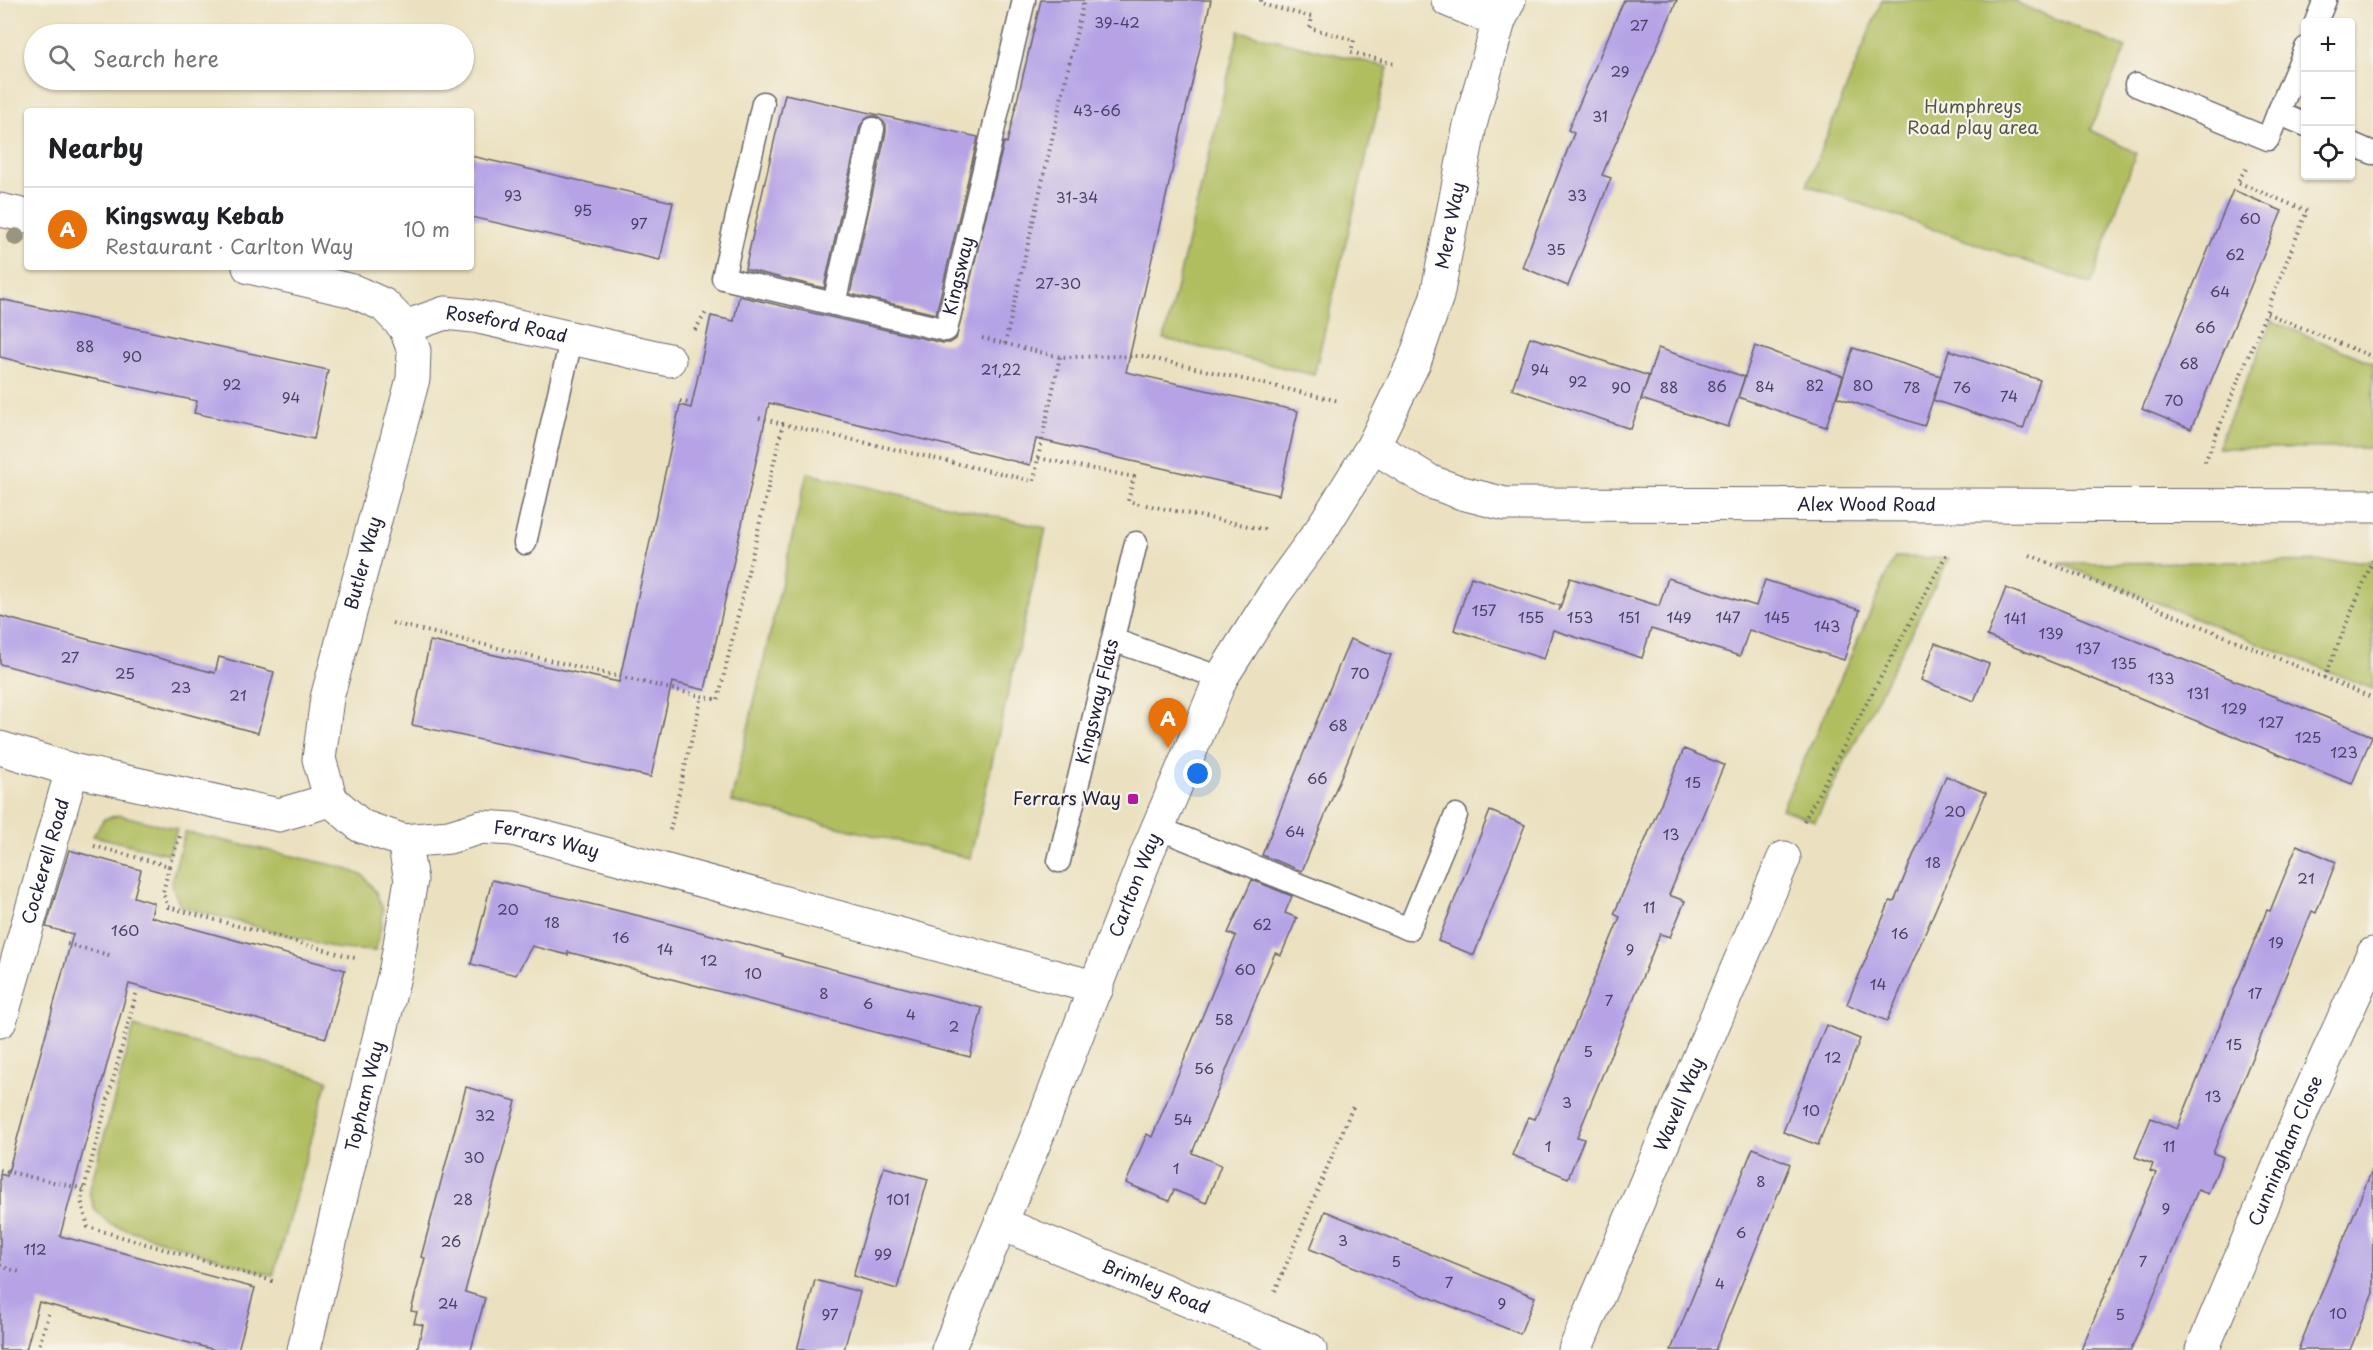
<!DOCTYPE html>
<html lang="en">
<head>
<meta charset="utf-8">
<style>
	:root { --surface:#fff; --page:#f6f6f6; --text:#202124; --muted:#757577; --line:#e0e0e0; --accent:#b5179e }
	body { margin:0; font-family:"Playpen Sans",sans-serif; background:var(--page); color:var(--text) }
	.controls { position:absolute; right:18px; top:18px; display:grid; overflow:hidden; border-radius:6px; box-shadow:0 2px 4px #0004 }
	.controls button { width:54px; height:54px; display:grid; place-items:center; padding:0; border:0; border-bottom:2px solid var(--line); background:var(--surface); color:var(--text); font:30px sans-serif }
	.you { position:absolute; left:1198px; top:774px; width:21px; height:21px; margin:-15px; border:4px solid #fff; border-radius:50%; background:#1a73e8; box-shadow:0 0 0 9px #1a73e833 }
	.badge { display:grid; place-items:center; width:39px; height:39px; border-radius:50%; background:var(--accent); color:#fff; font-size:20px; font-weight:700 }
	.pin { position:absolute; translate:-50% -50px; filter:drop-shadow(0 2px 3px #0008) }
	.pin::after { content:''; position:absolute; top:32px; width:21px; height:18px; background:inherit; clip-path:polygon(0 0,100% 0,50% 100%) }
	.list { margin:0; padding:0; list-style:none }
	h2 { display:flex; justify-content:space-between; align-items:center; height:78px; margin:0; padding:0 24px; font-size:26px }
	h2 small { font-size:20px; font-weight:400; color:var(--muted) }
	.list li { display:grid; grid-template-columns:39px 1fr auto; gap:18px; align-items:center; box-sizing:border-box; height:84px; padding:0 24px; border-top:2px solid var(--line) }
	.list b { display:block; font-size:22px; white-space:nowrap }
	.list p { margin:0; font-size:20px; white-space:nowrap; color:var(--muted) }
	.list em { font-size:20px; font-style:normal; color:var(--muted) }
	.icon { flex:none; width:33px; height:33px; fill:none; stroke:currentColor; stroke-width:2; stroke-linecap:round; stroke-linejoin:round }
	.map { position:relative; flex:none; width:2373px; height:1350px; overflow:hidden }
	.search { position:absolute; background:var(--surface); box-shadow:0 2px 4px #0004; left:24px; top:24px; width:450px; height:66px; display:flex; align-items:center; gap:15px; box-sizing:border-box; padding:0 21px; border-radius:33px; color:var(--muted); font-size:22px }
	.panel { position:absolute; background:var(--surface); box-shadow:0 2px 4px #0004; left:24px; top:108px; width:450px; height:162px; border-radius:6px }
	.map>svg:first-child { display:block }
	.green { fill:#b1be61; stroke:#6a704e; stroke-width:1.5 }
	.building { fill:#b5a3e6 }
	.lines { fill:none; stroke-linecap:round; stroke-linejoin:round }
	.service-casing { stroke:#68656a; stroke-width:25 }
	.minor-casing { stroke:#68656a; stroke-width:35 }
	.path { stroke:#68656a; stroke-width:4; stroke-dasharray:1.5 4.5; stroke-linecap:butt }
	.service { stroke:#fff; stroke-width:22 }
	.minor { stroke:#fff; stroke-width:33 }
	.tree { fill:#98967e }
	.poi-dot { fill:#b5179e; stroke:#f7f3e8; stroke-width:2 }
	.labels { text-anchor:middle; stroke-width:4.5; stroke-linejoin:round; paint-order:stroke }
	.number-label { font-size:15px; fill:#474266 }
	.park-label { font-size:18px; fill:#545948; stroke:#f7f3e8 }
	.street-label { font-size:18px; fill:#22223b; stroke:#f7f3e8 }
	.poi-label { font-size:18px; fill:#22223b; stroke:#f7f3e8; text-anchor:end }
</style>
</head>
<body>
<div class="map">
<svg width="2373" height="1350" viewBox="0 0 2373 1350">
	<rect width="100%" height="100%" fill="#f7f3e8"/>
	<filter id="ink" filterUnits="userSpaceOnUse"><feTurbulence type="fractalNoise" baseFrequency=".0167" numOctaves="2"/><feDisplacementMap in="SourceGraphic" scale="12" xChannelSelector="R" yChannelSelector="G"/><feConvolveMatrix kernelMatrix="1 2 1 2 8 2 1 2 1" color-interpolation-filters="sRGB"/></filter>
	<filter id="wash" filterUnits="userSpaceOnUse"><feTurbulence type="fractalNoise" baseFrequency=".008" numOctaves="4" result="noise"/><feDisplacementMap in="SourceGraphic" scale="24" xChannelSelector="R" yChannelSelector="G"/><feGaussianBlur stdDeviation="1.35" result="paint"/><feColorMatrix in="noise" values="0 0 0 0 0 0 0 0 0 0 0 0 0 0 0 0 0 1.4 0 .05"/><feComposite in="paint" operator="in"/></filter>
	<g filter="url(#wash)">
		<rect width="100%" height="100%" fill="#ebe1c0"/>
		<!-- green -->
		<g class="green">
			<path d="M1882 0H2010L2126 48 2090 130 2136 153 2091 284 1807 185Z"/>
			<path d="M1239 31 1388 67 1314 375 1164 339Z"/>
			<path d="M2272 321 2373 363V448H2217Z"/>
			<path d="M807 473 1046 528 970 858 731 802Z"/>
			<path d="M1895 557 1949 558 1815 821 1782 809Z"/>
			<path d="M2373 561V689L2058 563Z"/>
			<path d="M119 815 177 829 169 854 93 836 104 819Z"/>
			<path d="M185 832 342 867 364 876 376 892 383 910 381 927 375 951 339 949 180 906 171 883Z"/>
			<path d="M134 1026 328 1080 273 1276 110 1224 95 1210 89 1192Z"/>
		</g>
		<g id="blocks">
			<!-- building -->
			<g class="building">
				<path d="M1041 0H1211L1126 372 1298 411 1279 495 1036 439 1030 465 769 403 705 690 672 682 651 777 412 725 430 641 619 682 680 405 691 408 711 316 734 321 739 296 943 343H950L956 339 1004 142 1007 143Z"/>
				<path d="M1624 0H1677L1602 175 1611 178 1568 286 1522 267 1574 133 1568 130Z"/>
				<path d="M785 94 978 137 936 314 850 294 886 132V124L876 116H868L860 126 824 288 745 269Z"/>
				<path d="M471 156 673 202 660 260 471 217Z"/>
				<path d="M2233 190 2282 211 2191 429 2142 409Z"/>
				<path d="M0 299 328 370 314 439 194 413 197 401 56 371 0 357Z"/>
				<path d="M1530 337 1649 376 1631 429 1512 389Z"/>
				<path d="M1755 346 1843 376 1826 427 1738 397Z"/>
				<path d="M1658 348 1745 377 1728 427 1641 399Z"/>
				<path d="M1853 348 1941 376 1924 426 1837 397Z"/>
				<path d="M1949 350 2040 380 2023 429 1933 400Z"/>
				<path d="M1471 577 1561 606 1559 611 1570 578 1659 606 1668 578 1756 606 1765 580 1860 610 1844 660 1749 630 1740 656 1651 629 1642 658 1553 630 1544 659 1454 630Z"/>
				<path d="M2006 588 2372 736 2352 784 1987 636Z"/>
				<path d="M0 616 215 673 219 657 274 672 258 733 0 664Z"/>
				<path d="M1350 639 1391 655 1302 871 1262 855Z"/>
				<path d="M1935 643 1989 664 1974 701 1921 680Z"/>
				<path d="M1684 749 1724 765 1669 895 1685 901 1670 937 1660 934 1577 1137 1584 1139 1568 1178 1512 1155 1528 1117 1535 1119 1578 1018 1620 917 1614 914Z"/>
				<path d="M1946 776 1986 793 1887 1021 1847 1004 1890 901 1894 902Z"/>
				<path d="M1490 811 1525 825 1474 955 1438 941Z"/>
				<path d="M2297 845 2336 862 2316 913 2312 911 2213 1153 2223 1157 2208 1194 2198 1190 2131 1350H2081L2156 1173 2150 1171 2153 1164 2135 1157 2151 1118 2177 1129 2267 910 2270 911Z"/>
				<path d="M69 850 141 870 134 897 154 903 151 917 345 970 326 1038 129 984 60 1236 255 1288 238 1350H215L39 1302 26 1350H0V1174L7 1176 73 934 46 927Z"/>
				<path d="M492 880 648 918 782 954V956L982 1008 970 1057 568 952V955L532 946 516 975 471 964Z"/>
				<path d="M1252 880 1292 896 1285 913 1297 918 1281 955 1275 953 1192 1153 1221 1165 1206 1203 1174 1190 1169 1201 1126 1183 1147 1134 1152 1137 1194 1036 1236 936 1228 933Z"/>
				<path d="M1826 1025 1860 1039 1818 1145 1783 1132Z"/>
				<path d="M466 1087 516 1101 465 1292 485 1298 471 1350H417L423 1325 414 1323 417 1312 411 1311 425 1258 421 1257Z"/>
				<path d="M1753 1148 1790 1164 1715 1350H1671Z"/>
				<path d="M884 1167 928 1179 897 1289 853 1276Z"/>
				<path d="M2372 1170 2373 1293 2350 1350H2298Z"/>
				<path d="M1325 1211 1535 1297 1520 1334 1310 1249Z"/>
				<path d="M815 1280 860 1292 844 1350H797Z"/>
			</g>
		</g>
	</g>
	<g filter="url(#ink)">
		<use href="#blocks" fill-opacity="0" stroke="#68656a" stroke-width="1.5"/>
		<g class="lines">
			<defs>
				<g id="service">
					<path d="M2316 22 2325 0"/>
					<path d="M2136 85 2268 139 2278 113 2306 125"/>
					<path id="s1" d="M763 103 723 278 946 330 1024 0"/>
					<path d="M2278 113 2306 48"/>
					<path d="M2350 143 2373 153"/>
					<path d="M834 304 873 129"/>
					<path d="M525 543 571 340"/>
					<path d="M1113 640 1221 678"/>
					<path d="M1158 828 1409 929 1456 815"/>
					<path id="s2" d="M1059 861 1136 543"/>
				</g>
				<g id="minor">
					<path d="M1448 0 1499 21"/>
					<path d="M0 210 27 216"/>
					<path id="s3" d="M249 267 353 291 384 305 405 327 445 313 474 316 669 360"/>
					<path id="s4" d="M1373 446 1431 482 1462 493 1505 504 2373 506"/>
					<path id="s5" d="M0 748 72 770 279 815 331 800 361 826 404 841 449 837 482 827 513 829 1097 988"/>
					<path id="s6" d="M331 800 319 759 327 698 413 379 414 351 405 327"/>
					<path id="s7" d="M0 1021 72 770"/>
					<path id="s8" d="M1002 1224 1310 1350"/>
					<path id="s9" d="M304 1350 396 968 411 880 404 841"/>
					<path id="s10" d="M948 1350 1045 1117 1148 851 1221 678 1275 593 1321 530 1373 446 1415 360 1437 296 1470 125 1499 21 1509 0"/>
					<path id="s11" d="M1575 1350 1784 858"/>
					<path id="s12" d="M2202 1350 2305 1104 2373 954"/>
				</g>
			</defs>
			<!-- service casing -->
			<use href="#service" class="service-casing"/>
			<!-- minor casing -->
			<use href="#minor" class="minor-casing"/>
			<!-- path -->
			<g class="path">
				<path d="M1261 0V4L1312 17 1310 28 1354 40 1351 52 1394 64"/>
				<path d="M2246 169 2237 182 2307 211 2266 313"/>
				<path d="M695 330 707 311"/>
				<path d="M982 338 1060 357 1142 356 1339 401"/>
				<path d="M1005 344 1084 0"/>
				<path d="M680 401 692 404"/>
				<path d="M759 418 783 424"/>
				<path d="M1038 458 1060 357"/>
				<path d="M2205 462 2266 313 2373 357"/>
				<path d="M1146 505 1268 530"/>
				<path d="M2030 555 2373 698"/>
				<path d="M392 623 718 700 783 424 1034 481 1038 458 1134 477 1128 501 1139 504"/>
				<path d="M2324 678 2373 560"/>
				<path d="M1804 821 1947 553"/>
				<path d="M670 830 702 696"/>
				<path d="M94 846 169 866 163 893 168 907 355 958"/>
				<path d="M169 866 180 836"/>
				<path d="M67 944 113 956"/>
				<path d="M136 994 81 1200 88 1227 276 1282"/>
				<path d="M0 1170 84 1189"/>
				<path d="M0 1266 23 1273"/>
				<path d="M1275 1291 1354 1104"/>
				<path d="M38 1350 49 1311"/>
			</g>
			<!-- service -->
			<use href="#service" class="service"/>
			<!-- minor -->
			<use href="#minor" class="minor"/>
		</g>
		<!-- trees -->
		<circle class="tree" cx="16" cy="237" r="9"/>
	</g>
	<!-- markers -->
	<rect class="poi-dot" x="1127" y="793" width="12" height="12" rx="3"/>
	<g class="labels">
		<!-- number labels -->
		<g class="number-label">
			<text x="1117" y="28">39-42</text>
			<text x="1639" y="31">27</text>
			<text x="1620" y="77">29</text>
			<text x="1097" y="116">43-66</text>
			<text x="1600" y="122">31</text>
			<text x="513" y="201">93</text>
			<text x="1577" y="201">33</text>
			<text x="1077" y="203">31-34</text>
			<text x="583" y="216">95</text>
			<text x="2250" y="224">60</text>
			<text x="639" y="229">97</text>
			<text x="1556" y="255">35</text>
			<text x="2235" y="260">62</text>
			<text x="1058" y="289">27-30</text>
			<text x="2220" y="297">64</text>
			<text x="2205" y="333">66</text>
			<text x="85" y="352">88</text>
			<text x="132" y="362">90</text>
			<text x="2189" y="369">68</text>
			<text x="1001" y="375">21,22</text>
			<text x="1540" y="375">94</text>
			<text x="1578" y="387">92</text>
			<text x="232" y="390">92</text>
			<text x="1815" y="391">82</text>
			<text x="1863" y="391">80</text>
			<text x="1717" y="392">86</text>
			<text x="1765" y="392">84</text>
			<text x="1621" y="393">90</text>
			<text x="1669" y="393">88</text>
			<text x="1912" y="393">78</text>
			<text x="1962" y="393">76</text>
			<text x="2009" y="402">74</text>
			<text x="291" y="403">94</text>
			<text x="2174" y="406">70</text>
			<text x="1484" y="616">157</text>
			<text x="1531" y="623">155</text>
			<text x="1580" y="623">153</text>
			<text x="1629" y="623">151</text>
			<text x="1679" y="623">149</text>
			<text x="1728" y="623">147</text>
			<text x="1777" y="623">145</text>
			<text x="2015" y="624">141</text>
			<text x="1827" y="632">143</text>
			<text x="2051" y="639">139</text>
			<text x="2088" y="654">137</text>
			<text x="70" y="663">27</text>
			<text x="2124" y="669">135</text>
			<text x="125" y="679">25</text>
			<text x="1360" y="679">70</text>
			<text x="2161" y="684">133</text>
			<text x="181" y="693">23</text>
			<text x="2198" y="699">131</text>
			<text x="238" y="701">21</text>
			<text x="2234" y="714">129</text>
			<text x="2271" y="728">127</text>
			<text x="1338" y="731">68</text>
			<text x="2308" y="743">125</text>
			<text x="2344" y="758">123</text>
			<text x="1317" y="784">66</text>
			<text x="1693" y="788">15</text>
			<text x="1955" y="817">20</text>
			<text x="1295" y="837">64</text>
			<text x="1671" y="840">13</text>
			<text x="1933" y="868">18</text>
			<text x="2306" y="884">21</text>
			<text x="1649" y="913">11</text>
			<text x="508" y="915">20</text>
			<text x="552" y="928">18</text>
			<text x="1262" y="930">62</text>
			<text x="125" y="936">160</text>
			<text x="1900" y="939">16</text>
			<text x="621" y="943">16</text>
			<text x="2276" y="948">19</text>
			<text x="665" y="955">14</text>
			<text x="1630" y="955">9</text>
			<text x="709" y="966">12</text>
			<text x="1245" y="975">60</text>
			<text x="753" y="979">10</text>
			<text x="1878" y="990">14</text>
			<text x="824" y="999">8</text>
			<text x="2255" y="999">17</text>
			<text x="1609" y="1006">7</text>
			<text x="868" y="1009">6</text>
			<text x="911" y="1020">4</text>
			<text x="1224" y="1025">58</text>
			<text x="954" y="1032">2</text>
			<text x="2234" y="1050">15</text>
			<text x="1588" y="1057">5</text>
			<text x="1833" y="1063">12</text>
			<text x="1204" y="1074">56</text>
			<text x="2213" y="1102">13</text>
			<text x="1567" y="1108">3</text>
			<text x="1811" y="1116">10</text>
			<text x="485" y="1121">32</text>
			<text x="1183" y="1125">54</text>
			<text x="1548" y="1152">1</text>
			<text x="2169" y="1152">11</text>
			<text x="474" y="1163">30</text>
			<text x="1176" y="1174">1</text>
			<text x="1761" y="1187">8</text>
			<text x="463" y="1205">28</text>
			<text x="898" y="1205">101</text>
			<text x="2166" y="1214">9</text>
			<text x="1741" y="1238">6</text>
			<text x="1343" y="1246">3</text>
			<text x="451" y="1247">26</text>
			<text x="35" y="1255">112</text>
			<text x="883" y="1260">99</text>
			<text x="1396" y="1267">5</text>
			<text x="2143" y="1267">7</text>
			<text x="1449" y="1288">7</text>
			<text x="1720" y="1289">4</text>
			<text x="448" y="1309">24</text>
			<text x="1502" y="1309">9</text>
			<text x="2338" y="1319">10</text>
			<text x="830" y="1320">97</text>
			<text x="2120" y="1320">5</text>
		</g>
		<!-- park labels -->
		<g class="park-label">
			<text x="1973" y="113">Humphreys<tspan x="1973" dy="21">Road play area</tspan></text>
		</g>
		<!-- street labels -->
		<g class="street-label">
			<text dy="6" stroke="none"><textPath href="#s10" startOffset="1238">Mere Way</textPath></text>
			<text dy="6" stroke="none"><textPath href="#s1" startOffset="464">Kingsway</textPath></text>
			<text dy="6" stroke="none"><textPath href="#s3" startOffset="276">Roseford Road</textPath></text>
			<text dy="6" stroke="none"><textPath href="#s4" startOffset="507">Alex Wood Road</textPath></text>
			<text dy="6" stroke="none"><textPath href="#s6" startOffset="244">Butler Way</textPath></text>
			<text dy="6" stroke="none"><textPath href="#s2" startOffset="164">Kingsway Flats</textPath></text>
			<text dy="6" stroke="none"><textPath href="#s5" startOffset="572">Ferrars Way</textPath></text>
			<text dy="6" stroke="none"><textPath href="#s7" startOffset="166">Cockerell Road</textPath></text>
			<text dy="6" stroke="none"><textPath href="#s10" startOffset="501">Carlton Way</textPath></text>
			<text dy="6" stroke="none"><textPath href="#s9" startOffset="261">Topham Way</textPath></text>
			<text dy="6" stroke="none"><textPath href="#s11" startOffset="267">Wavell Way</textPath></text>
			<text dy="6" stroke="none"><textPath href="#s12" startOffset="216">Cunningham Close</textPath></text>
			<text dy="6" stroke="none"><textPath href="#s8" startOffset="166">Brimley Road</textPath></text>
		</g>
		<!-- poi labels -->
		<g class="poi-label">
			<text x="1121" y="805">Ferrars Way</text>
		</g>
	</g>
</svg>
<div class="controls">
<button>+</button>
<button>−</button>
<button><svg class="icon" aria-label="locate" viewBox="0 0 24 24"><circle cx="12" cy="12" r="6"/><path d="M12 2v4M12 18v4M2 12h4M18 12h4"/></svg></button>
</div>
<div class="you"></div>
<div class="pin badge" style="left:1168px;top:748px;background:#e8710a">A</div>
<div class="search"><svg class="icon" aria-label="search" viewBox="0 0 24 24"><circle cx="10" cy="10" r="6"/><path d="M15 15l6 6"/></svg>Search here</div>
<section class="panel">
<h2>Nearby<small></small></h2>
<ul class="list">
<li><span class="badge" style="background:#e8710a">A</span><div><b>Kingsway Kebab</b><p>Restaurant · Carlton Way</p></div><em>10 m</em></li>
</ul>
</section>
</div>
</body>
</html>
